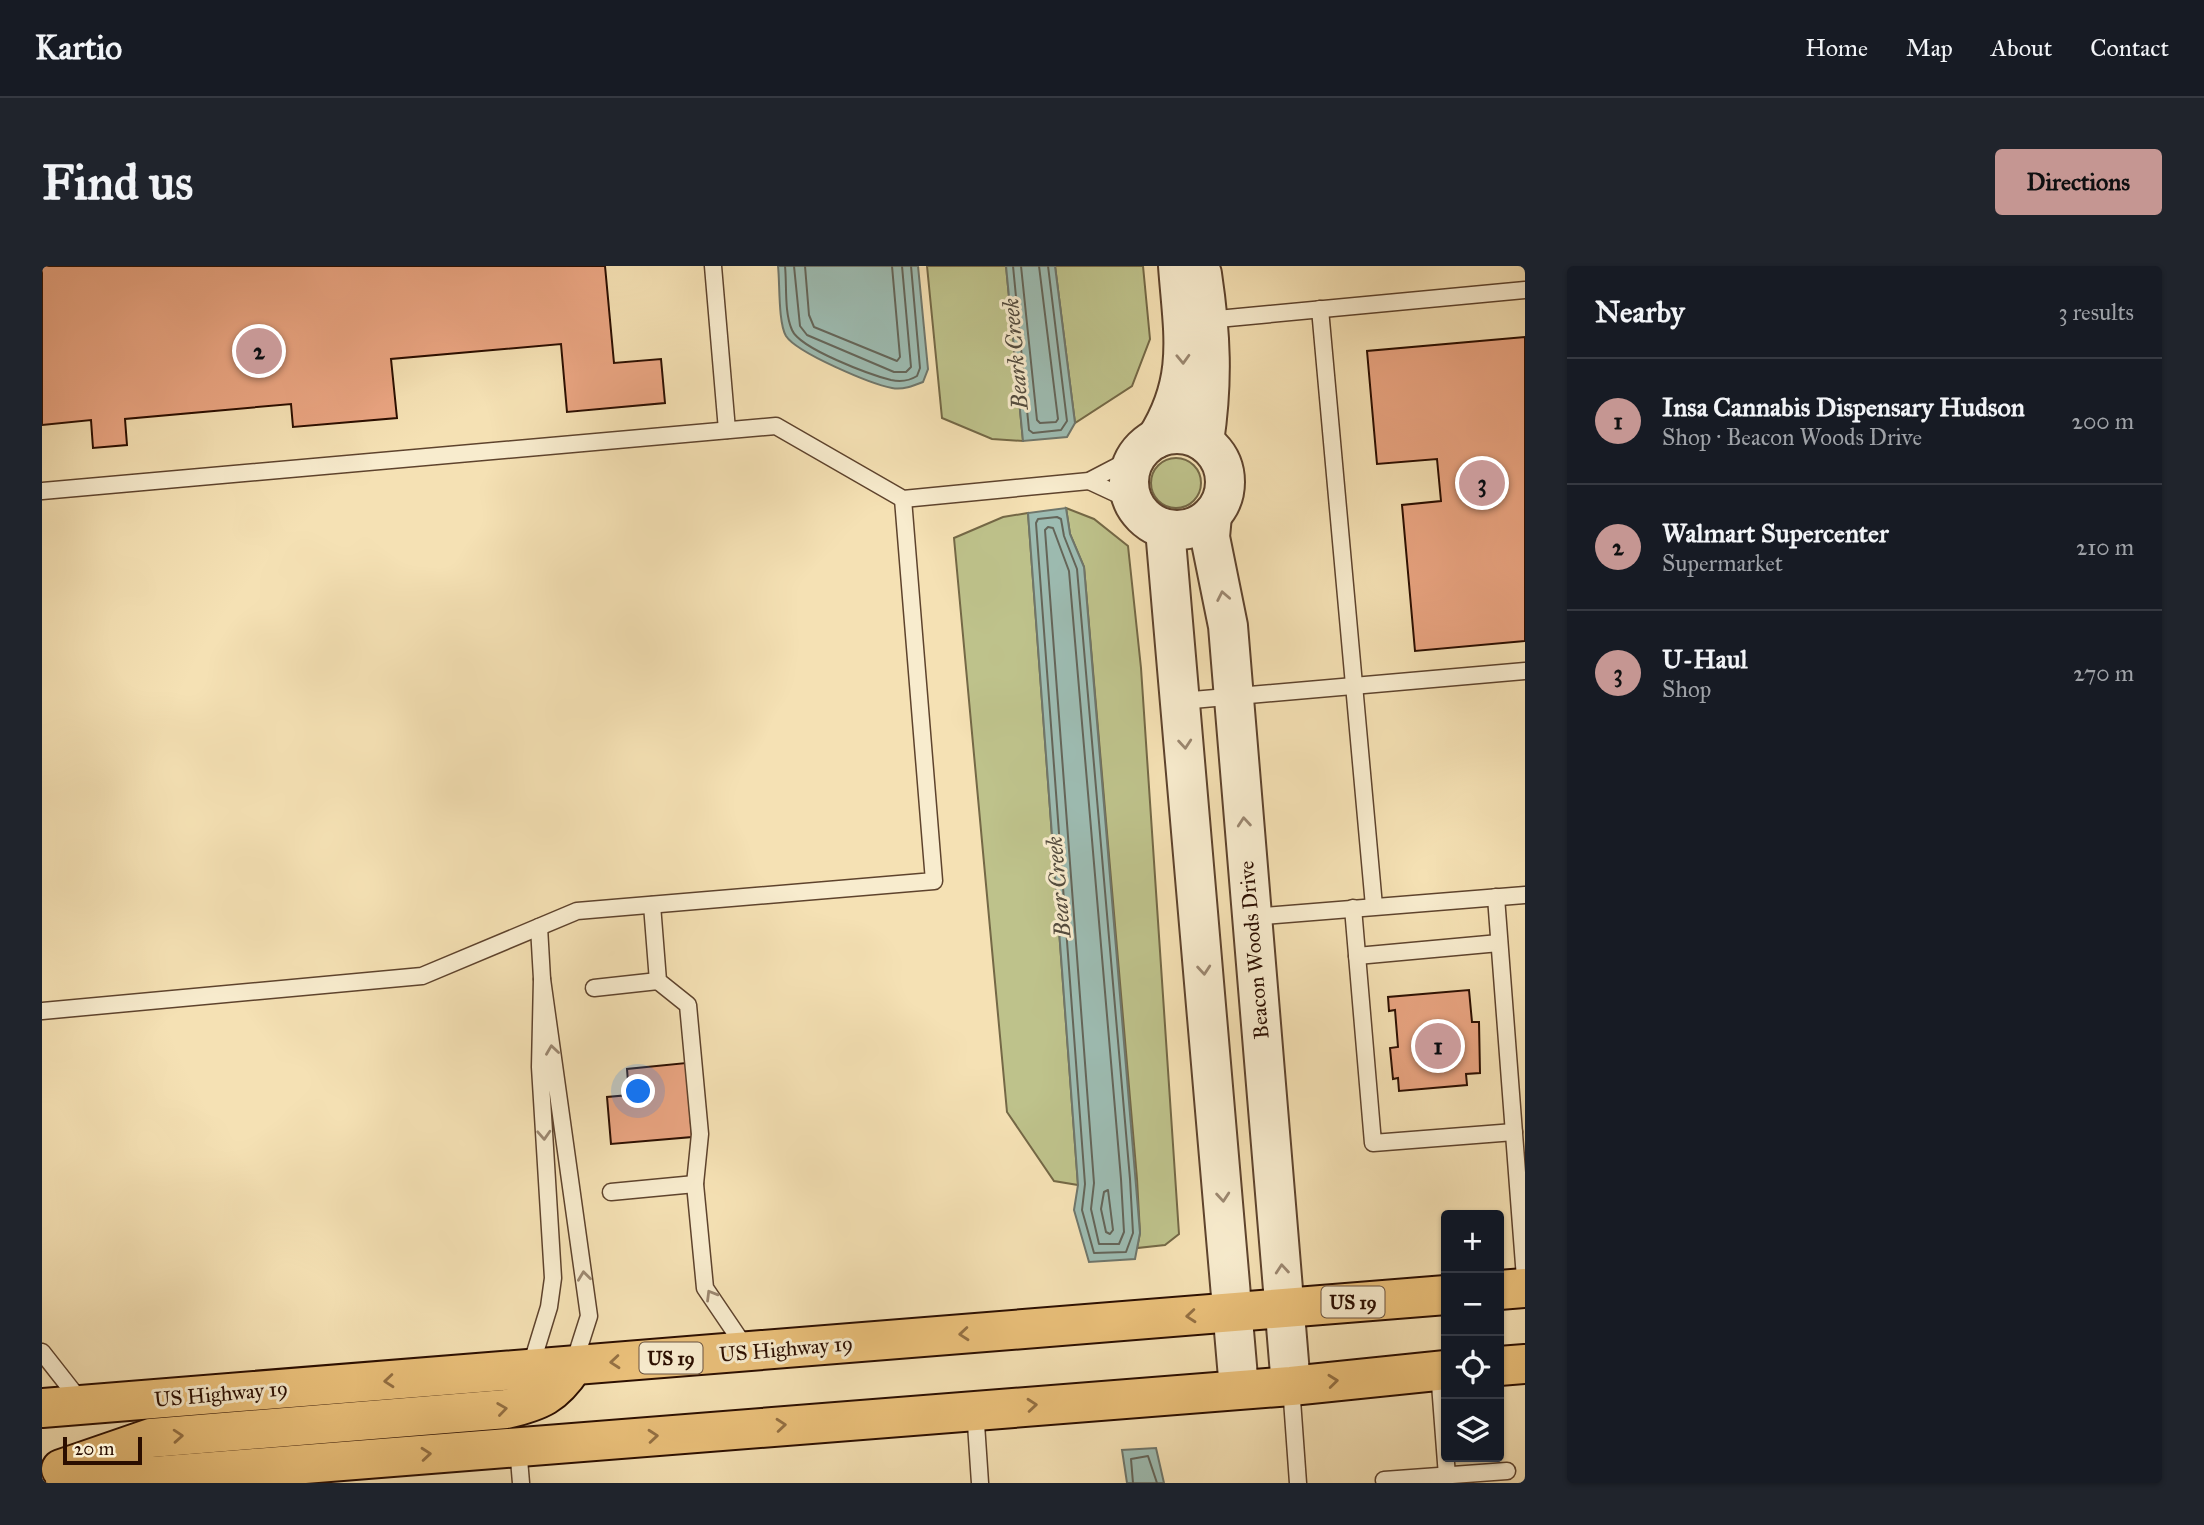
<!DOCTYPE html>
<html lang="en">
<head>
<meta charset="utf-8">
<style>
	:root { --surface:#171b24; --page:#20242c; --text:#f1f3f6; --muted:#9ea1a6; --line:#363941; --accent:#c59692 }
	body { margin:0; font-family:"IM FELL Great Primer",serif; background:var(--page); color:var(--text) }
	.controls { position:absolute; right:21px; bottom:21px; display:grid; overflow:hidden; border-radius:7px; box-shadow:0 2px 5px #0004 }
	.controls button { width:63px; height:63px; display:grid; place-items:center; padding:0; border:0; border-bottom:2px solid var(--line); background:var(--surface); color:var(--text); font:35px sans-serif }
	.scale { position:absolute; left:21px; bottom:18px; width:79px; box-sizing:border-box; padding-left:7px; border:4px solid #2b0e00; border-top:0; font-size:19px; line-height:24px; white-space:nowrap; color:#2b0e00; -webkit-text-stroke:5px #f8ecce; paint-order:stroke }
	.you { position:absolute; left:597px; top:826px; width:24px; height:24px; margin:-18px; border:5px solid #fff; border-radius:50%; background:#1a73e8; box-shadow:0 0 0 10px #1a73e833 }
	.badge { display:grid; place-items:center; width:46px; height:46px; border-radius:50%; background:var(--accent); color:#111; font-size:23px; font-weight:700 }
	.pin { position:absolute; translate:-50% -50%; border:4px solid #fff; box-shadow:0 2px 7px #0006 }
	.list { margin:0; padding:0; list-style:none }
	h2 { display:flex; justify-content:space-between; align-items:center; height:91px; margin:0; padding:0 28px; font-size:30px }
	h2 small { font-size:23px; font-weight:400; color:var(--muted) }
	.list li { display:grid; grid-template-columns:46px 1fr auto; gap:21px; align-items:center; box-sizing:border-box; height:126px; padding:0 28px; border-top:2px solid var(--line) }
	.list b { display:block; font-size:26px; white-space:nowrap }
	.list p { margin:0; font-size:23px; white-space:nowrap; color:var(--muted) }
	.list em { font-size:23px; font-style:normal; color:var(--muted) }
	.icon { flex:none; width:38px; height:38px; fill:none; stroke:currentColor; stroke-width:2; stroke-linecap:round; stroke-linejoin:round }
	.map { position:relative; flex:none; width:1483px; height:1217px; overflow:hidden; border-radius:7px }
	header { display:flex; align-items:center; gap:42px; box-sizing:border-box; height:98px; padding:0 35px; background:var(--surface); border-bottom:2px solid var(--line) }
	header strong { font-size:33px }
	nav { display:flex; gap:38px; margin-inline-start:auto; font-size:24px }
	.intro { display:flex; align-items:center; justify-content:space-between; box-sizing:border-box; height:168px; padding:0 42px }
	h1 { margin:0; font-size:49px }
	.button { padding:18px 32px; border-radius:7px; background:var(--accent); color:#111; font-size:24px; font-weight:700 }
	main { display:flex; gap:42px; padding:0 42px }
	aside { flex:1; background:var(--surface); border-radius:7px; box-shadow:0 2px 5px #0004 }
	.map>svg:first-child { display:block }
	.green { fill:#bec28b; stroke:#746846; stroke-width:2 }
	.water { fill:#9dbcb2; stroke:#6f766b; stroke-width:2 }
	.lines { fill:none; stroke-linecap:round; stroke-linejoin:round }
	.shore { stroke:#646559; stroke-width:2 }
	.building { fill:#eaa582; stroke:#2b0e00; stroke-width:2 }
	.service-casing { stroke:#5e432d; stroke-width:19 }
	.tertiary-casing { stroke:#5e432d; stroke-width:42 }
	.trunk-casing { stroke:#2b0e00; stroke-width:42 }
	.service { stroke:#f8ecce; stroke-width:16 }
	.tertiary { stroke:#f8ecce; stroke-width:38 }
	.trunk { stroke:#eac07a; stroke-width:38 }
	.oneway { stroke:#9c8871 }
	.oneway2 { stroke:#947043 }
	.labels { text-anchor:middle; stroke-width:6; stroke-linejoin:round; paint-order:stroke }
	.shield { fill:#f8ecce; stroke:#68513e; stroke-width:2 }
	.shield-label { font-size:19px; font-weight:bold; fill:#2b0e00 }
	.street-label { font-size:21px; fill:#2b0e00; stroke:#f8ecce }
	.water-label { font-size:23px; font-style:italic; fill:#534b3e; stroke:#f8ecce }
</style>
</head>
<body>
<header>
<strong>Kartio</strong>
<nav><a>Home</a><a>Map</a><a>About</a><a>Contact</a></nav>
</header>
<div class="intro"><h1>Find us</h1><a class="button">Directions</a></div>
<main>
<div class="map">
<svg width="1483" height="1217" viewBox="0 0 1483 1217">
	<rect width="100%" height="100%" fill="#f5e1b4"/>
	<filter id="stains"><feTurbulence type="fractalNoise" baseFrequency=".00286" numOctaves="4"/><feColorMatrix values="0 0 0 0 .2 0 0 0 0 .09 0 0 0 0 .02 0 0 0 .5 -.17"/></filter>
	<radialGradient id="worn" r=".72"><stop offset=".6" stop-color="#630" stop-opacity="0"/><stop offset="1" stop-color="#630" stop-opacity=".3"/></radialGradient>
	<!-- green -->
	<g class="green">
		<path d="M885 0H964L981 175 950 173 900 152Z"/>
		<path d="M1013 0H1101L1108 73 1090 120 1033 157Z"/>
		<circle cx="1134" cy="217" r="25"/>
		<path d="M1024 242 1052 253 1086 280 1099 402 1137 968 1123 979 1095 982 1098 967 1095 913 1042 301 1028 268Z"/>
		<path d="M986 247 1036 919 1012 915 965 846 912 272 961 251Z"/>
	</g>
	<!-- water -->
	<g class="water">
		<path d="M736 0H876L886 103 881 116C871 120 861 124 850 122 829 118 755 87 744 70 736 56 738 17 736 0Z"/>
		<path d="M964 0H1013L1033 157 1025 171 981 175Z"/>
		<path d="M1024 242 1028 268 1042 301 1098 967 1093 993 1047 996 1032 944 1036 919 986 247Z"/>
		<path d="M1114 1182 1122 1217H1085L1080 1184Z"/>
	</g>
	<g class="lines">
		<!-- shore -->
		<g class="shore">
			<path d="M743 0C745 19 742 46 750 64 758 83 829 109 849 114 858 116 867 115 875 110L878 102 869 0"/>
			<path d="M752 0 758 60 765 69 852 106H864L869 101 860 0"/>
			<path d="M763 0 767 49 772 61 855 95 858 91 850 0"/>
			<path d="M971 0 987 164 991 167 1019 164 1025 155 1006 0"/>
			<path d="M979 0 995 154 998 157 1014 156 1016 153 997 0"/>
			<path d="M1015 251 1019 253 1022 270 1035 303 1088 913 1091 967 1084 986 1052 987 1040 944 1043 918 994 257 996 253Z"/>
			<path d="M1006 261 1011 262 1027 305 1079 913 1082 966 1077 978H1057L1049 943 1052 917 1003 264Z"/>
			<path d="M1066 924 1071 964 1068 968 1064 966 1059 943 1062 926Z"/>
			<path d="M1091 1217 1089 1193 1106 1190 1115 1217"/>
		</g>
	</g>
	<!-- building -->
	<g class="building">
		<path d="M0 0H563L572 97 619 93 623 137 525 146 519 78 349 93 355 152 251 161 249 138 83 153 85 179 51 182 49 154 0 159Z"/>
		<path d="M1483 71V375L1373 385 1360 239 1399 235 1395 193 1335 198 1325 85Z"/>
		<path d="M1427 724 1430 756H1437L1438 807 1424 808 1425 819 1357 825 1356 812 1351 813 1348 782 1356 781 1353 744 1347 745 1346 731Z"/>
		<path d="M644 797 650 871 569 878 565 831 587 829 585 803Z"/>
	</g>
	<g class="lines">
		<defs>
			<g id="service">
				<path d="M671 0 685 164"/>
				<path d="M1278 43 1332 640"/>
				<path d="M1165 54 1483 24"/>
				<path d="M1047 215 1090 235"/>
				<path d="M0 225 734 160 861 233 1047 215 1095 190"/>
				<path d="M1139 435 1483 405"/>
				<path d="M1454 631 1483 1012"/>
				<path d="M610 639 616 715 646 739 658 868 653 918 663 1022 705 1084"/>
				<path d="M1311 642 1331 877 1472 866"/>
				<path d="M1209 651 1483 629"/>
				<path d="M497 661 500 713"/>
				<path d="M1315 690 1457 677"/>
				<path d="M552 722 616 715"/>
				<path d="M0 745 380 710 535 645 892 615 861 233"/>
				<path d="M569 926 653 918"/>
				<path d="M0 1086 40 1137"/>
				<path d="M488 1103 507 1041 511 1012 498 801 500 713 547 1050 532 1097"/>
				<path d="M1397 1105 1405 1210"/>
				<path d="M1249 1120 1256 1217"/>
				<path d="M933 1143 938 1217"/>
				<path d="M476 1181 479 1217"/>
				<path d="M1342 1214 1465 1205"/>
			</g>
			<g id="tertiary">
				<path d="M1160 8C1169 68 1171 116 1162 176"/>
				<circle cx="1135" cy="216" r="48"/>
				<path d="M1114 173C1152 113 1141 67 1136 0"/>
				<path d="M1170 249 1168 271 1186 360 1249 1120"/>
				<path d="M1123 263 1197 1123"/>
			</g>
			<g id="trunk">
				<path d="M1457 1024 1483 1022"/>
				<path d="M1457 1100 1483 1098"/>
				<path d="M0 1142 1404 1029"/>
				<path d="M19 1203 109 1172 464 1143C498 1135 512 1129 531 1100"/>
				<path d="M23 1217 1249 1120 1404 1104"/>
			</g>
		</defs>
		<!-- service casing -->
		<use href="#service" class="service-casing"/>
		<!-- tertiary casing -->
		<use href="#tertiary" class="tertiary-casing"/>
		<!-- trunk casing -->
		<use href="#trunk" class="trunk-casing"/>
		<!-- service -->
		<use href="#service" class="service"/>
		<!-- tertiary -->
		<use href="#tertiary" class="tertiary"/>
		<!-- trunk -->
		<use href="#trunk" class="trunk"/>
	</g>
	<!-- one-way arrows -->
	<defs><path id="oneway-chevron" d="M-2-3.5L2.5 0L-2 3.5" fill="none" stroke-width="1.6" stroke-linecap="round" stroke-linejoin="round" transform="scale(1.75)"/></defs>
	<g class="oneway">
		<use href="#oneway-chevron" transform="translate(1141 93) rotate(88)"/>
		<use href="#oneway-chevron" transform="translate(1181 330) rotate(-101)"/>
		<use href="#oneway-chevron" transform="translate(1143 478) rotate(85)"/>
		<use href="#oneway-chevron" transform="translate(1202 556) rotate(-95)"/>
		<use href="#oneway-chevron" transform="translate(1162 704) rotate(85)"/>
		<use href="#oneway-chevron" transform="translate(510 784) rotate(-98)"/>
		<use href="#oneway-chevron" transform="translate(502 869) rotate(87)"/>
		<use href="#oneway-chevron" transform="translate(1181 931) rotate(85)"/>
		<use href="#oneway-chevron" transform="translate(1240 1003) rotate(-95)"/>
		<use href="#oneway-chevron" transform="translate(542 1010) rotate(-97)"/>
		<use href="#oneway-chevron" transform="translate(669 1029) rotate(-121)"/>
	</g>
	<g class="oneway2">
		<use href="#oneway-chevron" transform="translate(1149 1050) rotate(175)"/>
		<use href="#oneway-chevron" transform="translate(922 1068) rotate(175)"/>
		<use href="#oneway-chevron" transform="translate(573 1096) rotate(175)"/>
		<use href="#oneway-chevron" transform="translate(347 1115) rotate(175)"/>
		<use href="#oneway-chevron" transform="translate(1291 1115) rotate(-6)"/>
		<use href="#oneway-chevron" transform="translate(990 1139) rotate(-5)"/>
		<use href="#oneway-chevron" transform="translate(460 1143) rotate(-8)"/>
		<use href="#oneway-chevron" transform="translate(739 1159) rotate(-5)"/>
		<use href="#oneway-chevron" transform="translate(136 1170) rotate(-4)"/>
		<use href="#oneway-chevron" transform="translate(611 1170) rotate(-5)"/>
		<use href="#oneway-chevron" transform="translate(384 1188) rotate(-5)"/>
	</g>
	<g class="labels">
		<!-- shield labels -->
		<g class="shield">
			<rect x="1279.5" y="1020.5" width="63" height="31" rx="5"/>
			<rect x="597.5" y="1076.5" width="63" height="31" rx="5"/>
		</g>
		<g class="shield-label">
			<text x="1311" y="1043">US 19</text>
			<text x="629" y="1099">US 19</text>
		</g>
		<!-- street labels -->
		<g class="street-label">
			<text transform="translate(1212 684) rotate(-95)" y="7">Beacon Woods Drive</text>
			<text transform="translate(744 1083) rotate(-5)" y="7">US Highway 19</text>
			<text transform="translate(179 1128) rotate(-5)" y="7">US Highway 19</text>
		</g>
		<!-- water labels -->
		<g class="water-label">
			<text transform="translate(973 88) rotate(-95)" y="8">Beark Creek</text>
			<text transform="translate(1016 621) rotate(-95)" y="8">Bear Creek</text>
		</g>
	</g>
	<rect width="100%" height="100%" filter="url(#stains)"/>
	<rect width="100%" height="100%" fill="url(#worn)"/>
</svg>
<div class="controls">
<button>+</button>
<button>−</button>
<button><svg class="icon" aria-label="locate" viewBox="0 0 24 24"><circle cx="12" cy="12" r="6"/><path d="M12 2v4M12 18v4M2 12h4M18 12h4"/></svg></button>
<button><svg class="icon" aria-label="layers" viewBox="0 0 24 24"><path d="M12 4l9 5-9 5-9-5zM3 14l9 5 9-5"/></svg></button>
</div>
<div class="scale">20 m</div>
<div class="you"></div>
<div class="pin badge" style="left:1396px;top:780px">1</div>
<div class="pin badge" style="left:217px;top:85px">2</div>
<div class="pin badge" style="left:1440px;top:217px">3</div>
</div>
<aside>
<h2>Nearby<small>3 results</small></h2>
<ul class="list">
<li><span class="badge">1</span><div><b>Insa Cannabis Dispensary Hudson</b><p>Shop · Beacon Woods Drive</p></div><em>200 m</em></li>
<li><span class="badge">2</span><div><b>Walmart Supercenter</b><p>Supermarket</p></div><em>210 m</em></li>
<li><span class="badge">3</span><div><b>U-Haul</b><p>Shop</p></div><em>270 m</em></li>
</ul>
</aside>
</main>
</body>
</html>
